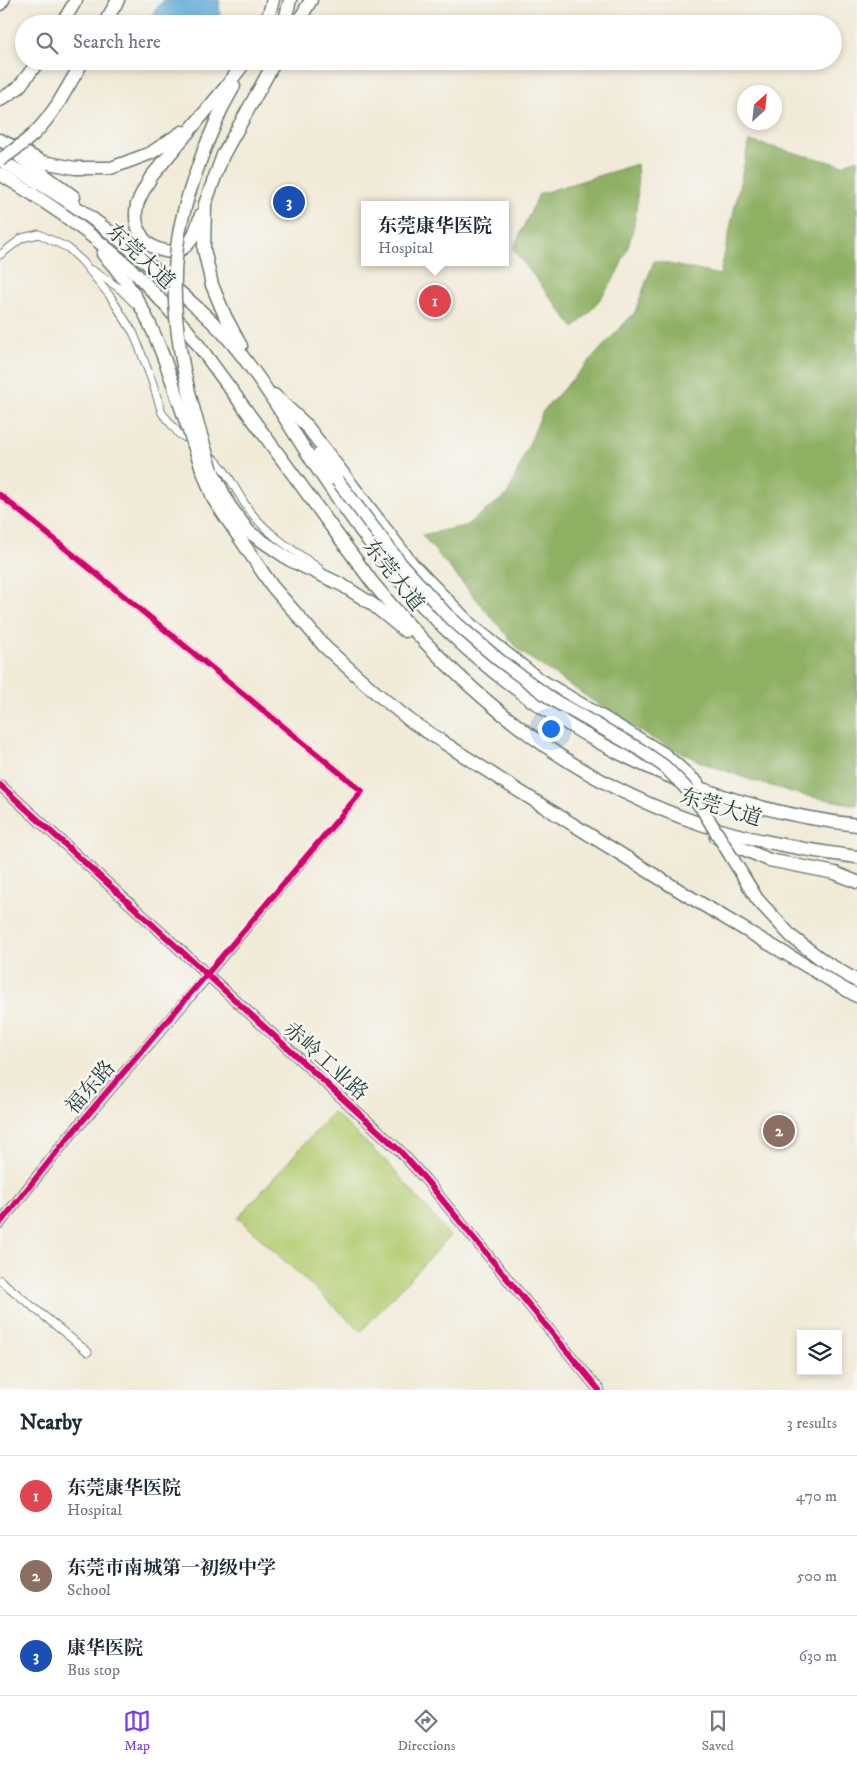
<!DOCTYPE html>
<html lang="en">
<head>
<meta charset="utf-8">
<style>
	:root { --surface:#fff; --page:#f6f6f7; --text:#1f2937; --muted:#747a83; --line:#e0e1e3; --accent:#7c3aed }
	body { margin:0; font-family:"IM FELL DW Pica","Noto Serif SC",serif; background:var(--page); color:var(--text) }
	.controls { position:absolute; right:15px; bottom:15px; display:grid; overflow:hidden; border-radius:0px; box-shadow:0 2px 8px #0003 }
	.controls button { width:45px; height:45px; display:grid; place-items:center; padding:0; border:0; border-bottom:1px solid var(--line); background:var(--surface); color:var(--text); font:25px sans-serif }
	.compass { position:absolute; left:737px; top:85px; width:45px; height:45px; border-radius:50%; background:var(--surface); box-shadow:0 2px 8px #0003; rotate:27deg }
	.you { position:absolute; left:550px; top:728px; width:18px; height:18px; margin:-12px; border:4px solid #fff; border-radius:50%; background:#1a73e8; box-shadow:0 0 0 8px #1a73e833 }
	.badge { display:grid; place-items:center; width:32px; height:32px; border-radius:50%; background:var(--accent); color:#fff; font-size:16px; font-weight:700 }
	.pin { position:absolute; translate:-50% -50%; border:2px solid #fff; box-shadow:0 1px 5px #0006 }
	.popup { position:absolute; left:361px; top:201px; width:148px; height:65px; box-sizing:border-box; display:grid; place-content:center; border-radius:0px; background:var(--surface); filter:drop-shadow(0 1px 4px #0005); font-size:16px; white-space:nowrap; color:var(--muted) }
	.popup b { font-size:19px; color:var(--text) }
	.popup::after { content:''; position:absolute; left:50%; top:100%; margin-left:-10px; border:10px solid transparent; border-top-color:var(--surface) }
	.list { margin:0; padding:0; list-style:none }
	h2 { display:flex; justify-content:space-between; align-items:center; height:65px; margin:0; padding:0 20px; font-size:21px }
	h2 small { font-size:16px; font-weight:400; color:var(--muted) }
	.list li { display:grid; grid-template-columns:32px 1fr auto; gap:15px; align-items:center; box-sizing:border-box; height:80px; padding:0 20px; border-top:1px solid var(--line) }
	.list b { display:block; font-size:19px; white-space:nowrap }
	.list p { margin:0; font-size:16px; white-space:nowrap; color:var(--muted) }
	.list em { font-size:16px; font-style:normal; color:var(--muted) }
	.icon { flex:none; width:28px; height:28px; fill:none; stroke:currentColor; stroke-width:2; stroke-linecap:round; stroke-linejoin:round }
	.map { position:relative; flex:none; width:857px; height:1390px; overflow:hidden }
	.search { position:absolute; background:var(--surface); box-shadow:0 2px 8px #0003; left:15px; right:15px; top:15px; height:55px; display:flex; align-items:center; gap:12px; box-sizing:border-box; padding:0 18px; border-radius:28px; color:var(--muted); font-size:19px }
	.sheet { height:305px; background:var(--surface) }
	nav { display:flex; justify-content:space-around; align-items:center; box-sizing:border-box; height:70px; border-top:1px solid var(--line); background:var(--surface); font-size:14px; color:var(--muted) }
	nav a { display:grid; justify-items:center; gap:2px }
	nav .on { color:var(--accent) }
	.map>svg:first-child { display:block }
	.green { fill:#b3cc71; stroke:#698452 }
	.forest { fill:#8eb063; stroke:#56764c }
	.water { fill:#60acd9; stroke:#407486 }
	.lines { fill:none; stroke-linecap:round; stroke-linejoin:round }
	.street-casing { stroke:#687a6d; stroke-width:9 }
	.secondary-casing { stroke:#687a6d; stroke-width:12 }
	.highway-casing { stroke:#687a6d; stroke-width:15 }
	.street { stroke:#fff; stroke-width:7 }
	.secondary { stroke:#fff; stroke-width:10 }
	.highway { stroke:#fff; stroke-width:12 }
	.highway-bridge-casing { stroke:#687a6d; stroke-width:15; stroke-linecap:butt }
	.highway-bridge { stroke:#fff; stroke-width:12 }
	.cycleway-casing { stroke:#f6f6f2; stroke-width:9 }
	.cycleway { stroke:#d6006c; stroke-width:6 }
	.labels { text-anchor:middle; stroke-width:5; stroke-linejoin:round; paint-order:stroke }
	.street-label { font-size:21px; fill:#1f3d34; stroke:#f6f6f2 }
</style>
</head>
<body>
<div class="map">
<svg width="857" height="1390" viewBox="0 0 857 1390">
	<rect width="100%" height="100%" fill="#f6f6f2"/>
	<filter id="ink" filterUnits="userSpaceOnUse"><feTurbulence type="fractalNoise" baseFrequency=".02" numOctaves="2"/><feDisplacementMap in="SourceGraphic" scale="10" xChannelSelector="R" yChannelSelector="G"/><feConvolveMatrix kernelMatrix="1 2 1 2 8 2 1 2 1" color-interpolation-filters="sRGB"/></filter>
	<filter id="wash" filterUnits="userSpaceOnUse"><feTurbulence type="fractalNoise" baseFrequency=".0096" numOctaves="4" result="noise"/><feDisplacementMap in="SourceGraphic" scale="20" xChannelSelector="R" yChannelSelector="G"/><feGaussianBlur stdDeviation="1.12" result="paint"/><feColorMatrix in="noise" values="0 0 0 0 0 0 0 0 0 0 0 0 0 0 0 0 0 1.4 0 .05"/><feComposite in="paint" operator="in"/></filter>
	<g filter="url(#wash)">
		<rect width="100%" height="100%" fill="#f1ead7"/>
		<!-- green -->
		<path class="green" d="M333 1112 388 1163 450 1236 361 1331 238 1218Z"/>
		<!-- forest -->
		<g class="forest">
			<path d="M749 141 842 165 857 159V805L802 795 751 780 701 762 653 739 608 711 521 652 422 535 465 526 508 494 543 411 635 312 654 261 720 275Z"/>
			<path d="M637 164C642 231 622 282 574 328L513 249 539 194Z"/>
		</g>
		<!-- water -->
		<path class="water" d="M164 0H219L220 15 214 24H146L147 20Z"/>
	</g>
	<g filter="url(#ink)">
		<g class="lines">
			<defs>
				<g id="street">
					<path d="M0 255 22 238 39 234 68 248 84 263"/>
					<path d="M81 260 110 296 134 334 152 381 162 413 179 434 192 442"/>
					<path d="M92 270 119 288 135 304"/>
					<path d="M209 454C228 469 235 491 249 510 268 535 295 551 320 569"/>
					<path d="M0 495 362 791 208 975"/>
					<path d="M0 1280 88 1352"/>
				</g>
				<g id="secondary">
					<path d="M0 785 400 1151 425 1179 599 1390"/>
					<path d="M0 1223 68 1138 208 975"/>
				</g>
				<g id="highway">
					<path d="M0 4 3 0"/>
					<path d="M62 24 76 0"/>
					<path d="M104 24 118 0"/>
					<path d="M266 24 273 0"/>
					<path d="M284 24 290 0"/>
					<path d="M297 24 311 0"/>
					<path d="M0 100 18 88 39 61"/>
					<path d="M59 102 83 61"/>
					<path d="M0 140 43 162 75 168H111L151 153 182 132"/>
					<path d="M204 150 221 110 234 86"/>
					<path d="M20 157 74 197"/>
					<path d="M0 160C22 173 45 186 67 201 105 226 138 255 172 285 190 302 209 317 225 335 269 385 298 444 337 497 362 533 390 572 420 603 535 726 690 806 857 825"/>
					<path d="M0 174C46 201 91 233 131 269 151 288 169 310 188 331L372 582C461 691 566 779 701 824 752 841 804 850 857 857"/>
					<path d="M201 215C197 226 194 241 183 248 177 253 168 252 161 250 141 245 133 224 137 205 140 195 146 186 151 177L225 88 246 61"/>
					<path d="M103 254C137 289 155 332 171 378"/>
					<path d="M241 346 225 316 212 285 204 249 205 204 223 155 275 61"/>
					<path d="M274 395 306 425 412 564 471 625 537 678 664 754 697 783"/>
					<path d="M318 455 337 480"/>
					<path d="M202 469 214 500 272 586 325 647 375 692 412 722 506 783 690 897 857 996"/>
					<path d="M212 470 229 505 249 532 290 560 342 585 372 604 405 631"/>
					<path d="M716 837 769 860 835 873 857 882"/>
				</g>
			</defs>
			<!-- street casing -->
			<use href="#street" class="street-casing"/>
			<!-- secondary casing -->
			<use href="#secondary" class="secondary-casing"/>
			<!-- highway casing -->
			<use href="#highway" class="highway-casing"/>
			<!-- street -->
			<use href="#street" class="street"/>
			<!-- secondary -->
			<use href="#secondary" class="secondary"/>
			<!-- highway -->
			<use href="#highway" class="highway"/>
			<defs>
				<g id="highway-bridge">
					<path d="M204 150C194 178 184 205 179 234 165 314 187 395 212 470"/>
					<path d="M0 160C28 141 40 131 59 102"/>
					<path d="M171 378 202 469"/>
					<path d="M337 480 401 564 446 614 465 631 499 660 553 700 639 749 664 766 684 786 701 807 757 899 792 937 825 962 857 981"/>
				</g>
			</defs>
			<!-- highway-bridge casing -->
			<use href="#highway-bridge" class="highway-bridge-casing"/>
			<!-- highway-bridge -->
			<use href="#highway-bridge" class="highway-bridge"/>
			<defs>
				<g id="cycleway">
					<path d="M0 495 362 791 68 1138 0 1223"/>
					<path d="M0 785 400 1151 425 1179 599 1390"/>
				</g>
			</defs>
			<!-- cycleway casing -->
			<use href="#cycleway" class="cycleway-casing"/>
			<!-- cycleway -->
			<use href="#cycleway" class="cycleway"/>
		</g>
	</g>
	<g class="labels">
		<!-- street labels -->
		<g class="street-label">
			<text transform="translate(141 256) rotate(43)" y="7">东莞大道</text>
			<text transform="translate(394 575) rotate(52)" y="7">东莞大道</text>
			<text transform="translate(721 807) rotate(17)" y="7">东莞大道</text>
			<text transform="translate(326 1061) rotate(42)" y="7">赤岭工业路</text>
			<text transform="translate(90 1087) rotate(-49)" y="7">福东路</text>
		</g>
	</g>
</svg>
<div class="controls">
<button><svg class="icon" aria-label="layers" viewBox="0 0 24 24"><path d="M12 4l9 5-9 5-9-5zM3 14l9 5 9-5"/></svg></button>
</div>
<svg class="compass" viewBox="-18 -18 36 36"><path d="M0-13l5 13h-10z" fill="#e53935"/><path d="M0 13l5-13h-10z" fill="#747a83"/></svg>
<div class="you"></div>
<div class="pin badge" style="left:435px;top:301px;background:#e0444e">1</div>
<div class="popup"><b>东莞康华医院</b>Hospital</div>
<div class="pin badge" style="left:779px;top:1131px;background:#8d6e63">2</div>
<div class="pin badge" style="left:289px;top:202px;background:#1a4fb4">3</div>
<div class="search"><svg class="icon" aria-label="search" viewBox="0 0 24 24"><circle cx="10" cy="10" r="6"/><path d="M15 15l6 6"/></svg>Search here</div>
</div>
<section class="sheet">
<h2>Nearby<small>3 results</small></h2>
<ul class="list">
<li><span class="badge" style="background:#e0444e">1</span><div><b>东莞康华医院</b><p>Hospital</p></div><em>470 m</em></li>
<li><span class="badge" style="background:#8d6e63">2</span><div><b>东莞市南城第一初级中学</b><p>School</p></div><em>500 m</em></li>
<li><span class="badge" style="background:#1a4fb4">3</span><div><b>康华医院</b><p>Bus stop</p></div><em>630 m</em></li>
</ul>
</section>
<nav>
<a class="on"><svg class="icon" aria-label="map" viewBox="0 0 24 24"><path d="M3 6l6-2 6 2 6-2v14l-6 2-6-2-6 2zM9 4v14M15 6v14"/></svg>Map</a>
<a><svg class="icon" aria-label="directions" viewBox="0 0 24 24"><path d="M12 3l9 9-9 9-9-9zM9 14v-3h6M13 9l2 2-2 2"/></svg>Directions</a>
<a><svg class="icon" aria-label="saved" viewBox="0 0 24 24"><path d="M7 4h10v16l-5-4-5 4z"/></svg>Saved</a>
</nav>
</body>
</html>
